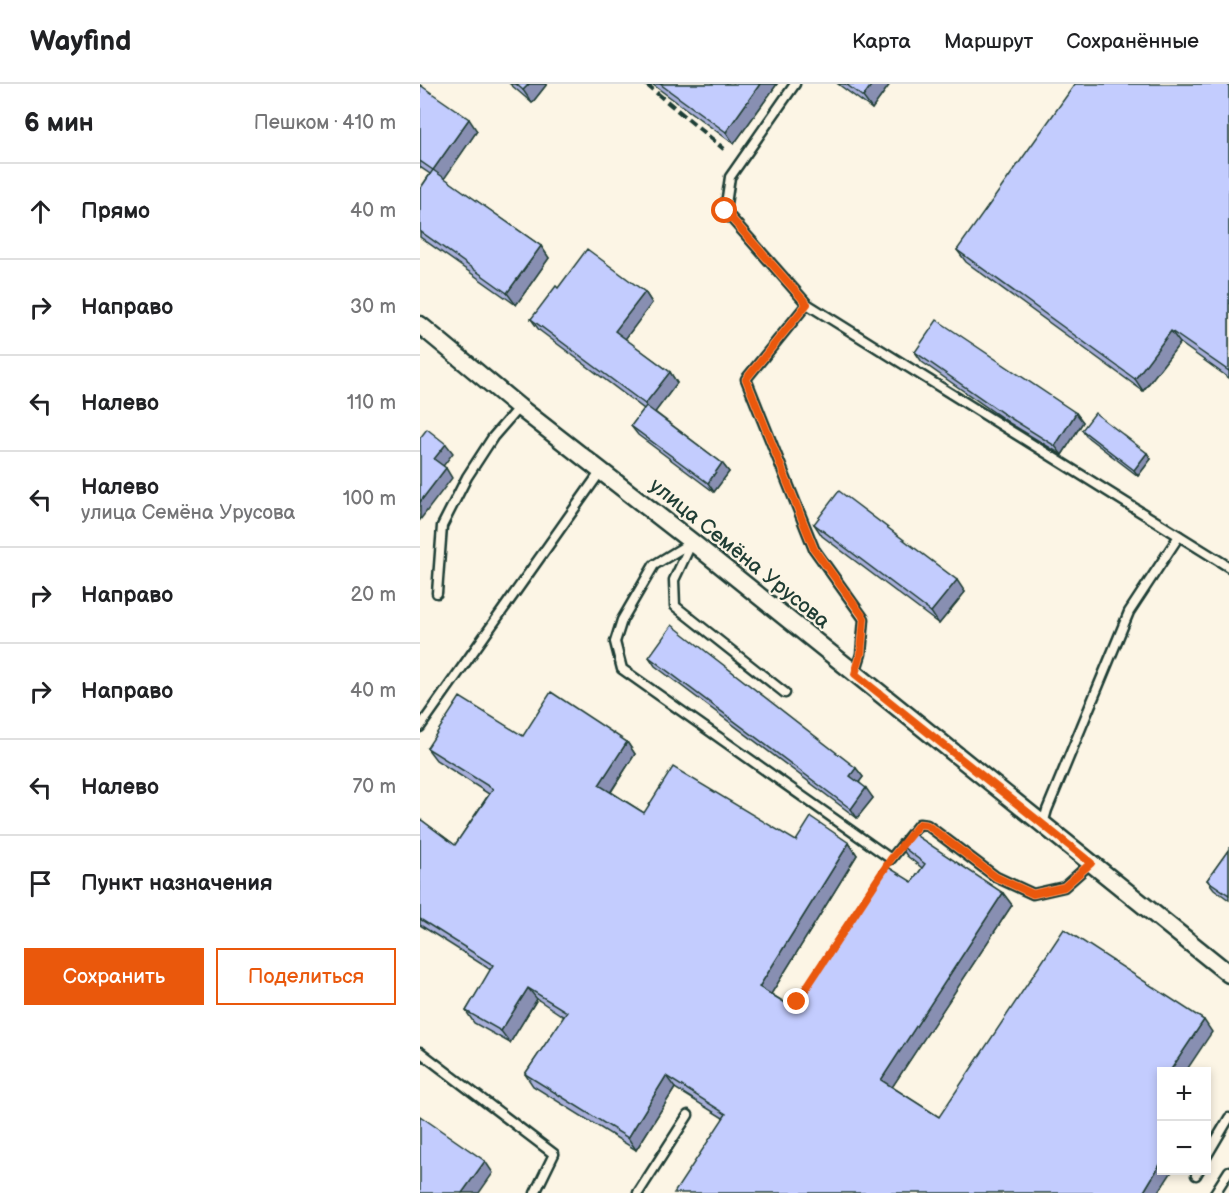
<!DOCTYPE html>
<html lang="ru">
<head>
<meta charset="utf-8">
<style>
	:root { --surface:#fff; --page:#f6f6f6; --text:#202124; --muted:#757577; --line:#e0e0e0; --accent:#ea580c }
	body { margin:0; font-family:"Balsamiq Sans",sans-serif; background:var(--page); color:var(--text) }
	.controls { position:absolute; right:18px; bottom:18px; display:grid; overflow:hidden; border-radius:0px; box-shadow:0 3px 9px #0003 }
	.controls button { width:54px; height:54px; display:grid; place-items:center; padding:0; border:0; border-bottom:2px solid var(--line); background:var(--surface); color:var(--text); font:30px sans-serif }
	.stop { position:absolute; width:18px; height:18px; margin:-14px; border:4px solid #ea580c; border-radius:50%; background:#fff }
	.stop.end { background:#ea580c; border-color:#fff; box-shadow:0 2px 6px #0008 }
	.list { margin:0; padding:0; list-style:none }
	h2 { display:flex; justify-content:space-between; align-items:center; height:78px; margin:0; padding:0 24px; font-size:26px }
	h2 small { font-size:20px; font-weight:400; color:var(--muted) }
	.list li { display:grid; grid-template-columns:39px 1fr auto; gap:18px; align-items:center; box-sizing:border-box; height:96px; padding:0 24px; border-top:2px solid var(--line) }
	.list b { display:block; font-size:22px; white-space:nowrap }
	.list p { margin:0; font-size:20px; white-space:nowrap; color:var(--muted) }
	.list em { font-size:20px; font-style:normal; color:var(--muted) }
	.actions { display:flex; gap:12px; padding:18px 24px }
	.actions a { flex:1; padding:14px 0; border:2px solid var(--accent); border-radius:0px; text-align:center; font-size:21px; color:var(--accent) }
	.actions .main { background:var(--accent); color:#fff }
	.icon { flex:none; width:33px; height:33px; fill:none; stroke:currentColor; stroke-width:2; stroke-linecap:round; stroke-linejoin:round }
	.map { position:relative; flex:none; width:809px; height:1109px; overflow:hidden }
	header { display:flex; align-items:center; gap:36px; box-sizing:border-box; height:84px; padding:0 30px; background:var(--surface); border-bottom:2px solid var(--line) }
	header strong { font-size:28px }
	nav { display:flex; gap:33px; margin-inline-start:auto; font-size:21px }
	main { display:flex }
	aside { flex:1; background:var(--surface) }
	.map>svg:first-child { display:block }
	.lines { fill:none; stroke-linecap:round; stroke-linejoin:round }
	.lane-casing { stroke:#1f3d34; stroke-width:13 }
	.street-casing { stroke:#1f3d34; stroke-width:21 }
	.lane { stroke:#fcf5e5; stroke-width:8 }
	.street { stroke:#fcf5e5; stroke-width:16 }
	.rail { stroke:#1f3d34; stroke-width:4.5; stroke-dasharray:9 4.5; stroke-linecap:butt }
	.wall { fill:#a8afda; stroke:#1f3d34; stroke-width:1.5 }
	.shaded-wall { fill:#888fb2; stroke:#1f3d34; stroke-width:1.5 }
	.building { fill:#c3ccfe; stroke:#1f3d34; stroke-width:1.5 }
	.route { stroke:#ea580c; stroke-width:8 }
	.labels { text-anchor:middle; stroke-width:4.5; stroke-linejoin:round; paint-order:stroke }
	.street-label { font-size:21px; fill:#1f3d34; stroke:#fcf5e5 }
</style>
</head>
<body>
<header>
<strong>Wayfind</strong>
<nav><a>Карта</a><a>Маршрут</a><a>Сохранённые</a></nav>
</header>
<main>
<aside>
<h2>6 мин<small>Пешком · 410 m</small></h2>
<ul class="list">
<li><svg class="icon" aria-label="ahead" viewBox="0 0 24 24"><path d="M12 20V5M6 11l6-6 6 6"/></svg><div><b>Прямо</b></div><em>40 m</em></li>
<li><svg class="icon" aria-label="right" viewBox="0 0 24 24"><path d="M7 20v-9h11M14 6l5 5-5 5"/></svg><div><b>Направо</b></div><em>30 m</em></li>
<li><svg class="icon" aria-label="left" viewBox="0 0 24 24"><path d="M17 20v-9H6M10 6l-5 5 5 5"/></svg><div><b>Налево</b></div><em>110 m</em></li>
<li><svg class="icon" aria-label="left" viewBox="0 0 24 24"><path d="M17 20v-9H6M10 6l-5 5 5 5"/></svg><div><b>Налево</b><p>улица Семёна Урусова</p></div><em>100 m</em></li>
<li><svg class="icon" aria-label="right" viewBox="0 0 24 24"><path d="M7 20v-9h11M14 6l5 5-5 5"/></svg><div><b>Направо</b></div><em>20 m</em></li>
<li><svg class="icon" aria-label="right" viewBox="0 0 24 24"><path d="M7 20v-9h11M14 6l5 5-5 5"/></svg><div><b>Направо</b></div><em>40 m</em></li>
<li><svg class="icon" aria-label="left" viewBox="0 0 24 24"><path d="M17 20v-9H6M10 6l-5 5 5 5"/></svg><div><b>Налево</b></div><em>70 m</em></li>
<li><svg class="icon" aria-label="arrive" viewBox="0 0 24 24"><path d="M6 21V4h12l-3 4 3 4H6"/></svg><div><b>Пункт назначения</b></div></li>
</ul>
<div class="actions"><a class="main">Сохранить</a><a>Поделиться</a></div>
</aside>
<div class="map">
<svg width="809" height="1109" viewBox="0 0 809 1109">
	<rect width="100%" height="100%" fill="#fcf5e5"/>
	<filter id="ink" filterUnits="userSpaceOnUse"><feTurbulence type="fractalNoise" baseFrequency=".0167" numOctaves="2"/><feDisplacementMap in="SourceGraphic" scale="12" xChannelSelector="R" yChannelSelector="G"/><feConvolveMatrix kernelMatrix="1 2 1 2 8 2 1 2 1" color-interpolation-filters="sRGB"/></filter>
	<g filter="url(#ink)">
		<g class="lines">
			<defs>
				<g id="lane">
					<path d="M375 0 310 93 305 127 387 220 809 483"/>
					<path d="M387 220 326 295 394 465 444 535 441 570 435 589"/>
					<path d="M17 509 22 442 47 393 73 353 99 323"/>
					<path d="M365 609 255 522 254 496 272 458 234 481 202 536 195 558 202 585 471 775 499 740 507 741 576 793 613 810 644 803 671 779"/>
					<path d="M0 643 181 387"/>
					<path d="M623 740 627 726 709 528 759 452"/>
					<path d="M0 968 134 1070 115 1109"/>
					<path d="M786 1073 809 1034"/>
					<path d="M776 1091 779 1086"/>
					<path d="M218 1109 268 1031"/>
					<path d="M795 1109 809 1087"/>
				</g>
				<path id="street" d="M0 241 99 323 272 458 809 890"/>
			</defs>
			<!-- lane casing -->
			<use href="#lane" class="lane-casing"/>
			<!-- street casing -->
			<use href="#street" class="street-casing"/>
			<!-- lane -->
			<use href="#lane" class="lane"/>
			<!-- street -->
			<use href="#street" class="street"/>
			<!-- rail -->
			<path class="rail" d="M226 0 304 65"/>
		</g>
		<!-- wall -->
		<g class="wall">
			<path d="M90 0H127L112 19Z"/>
			<path d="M232 0H357L314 60Z"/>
			<path d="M418 0H470L452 25Z"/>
			<path d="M809 0V294L760 259 723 307 546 178 537 166Z"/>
			<path d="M0 1 57 47 24 94 121 162 129 174 96 221 0 153V105L10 90 0 83Z"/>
			<path d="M138 204 225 208 232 219 205 255 250 288 257 299 235 328 302 379 309 388 294 408 218 351 211 342 224 325 119 246 111 235Z"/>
			<path d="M495 268 656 329 663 338 642 371 591 340 502 278Z"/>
			<path d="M662 346 727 369 731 375 718 392 666 352Z"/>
			<path d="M394 440 545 508 519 540 402 452Z"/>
			<path d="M229 573 436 684 443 693 439 698 453 714 437 734 235 582Z"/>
			<path d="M103 652 207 658 215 670 191 708 224 729 376 757 429 759 437 771 351 910 372 923 492 798 502 784 487 772 479 760 583 809 592 821 472 1003 519 1033 792 948 741 987V1086L303 1034 255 1004 216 1066 113 1002 105 990 144 933 117 915 90 959 54 939 46 927 71 886 0 841V735L35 761 69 710 16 676 7 664Z"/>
			<path d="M809 765V816L794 805 787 796Z"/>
		</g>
		<!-- shaded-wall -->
		<g class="shaded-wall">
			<path d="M109 0H127L112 19 103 6Z"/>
			<path d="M340 0H357L314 60 306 48Z"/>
			<path d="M452 0H470L452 25 443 13Z"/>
			<path d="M49 35 57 47 22 98 13 86Z"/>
			<path d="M121 162 129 174 96 221 87 209Z"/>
			<path d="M225 208 232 219 203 258 195 247Z"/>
			<path d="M751 247 760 259 723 307 715 295Z"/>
			<path d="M250 288 257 299 233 331 225 320Z"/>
			<path d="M656 329 663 338 642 371 635 362Z"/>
			<path d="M26 360 33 369 21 385 14 375Z"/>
			<path d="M727 369 731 375 718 392 714 386Z"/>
			<path d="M302 379 309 388 294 408 288 399Z"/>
			<path d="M26 384 32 394 0 436V418Z"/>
			<path d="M537 496 545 508 519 540 511 528Z"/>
			<path d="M207 658 215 670 188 712 179 701Z"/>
			<path d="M436 684 443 693 437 701 430 692Z"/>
			<path d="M446 704 453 714 437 734 431 725Z"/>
			<path d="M429 759 437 771 348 915 339 903Z"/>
			<path d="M583 809 592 821 469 1008 461 996Z"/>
			<path d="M108 904 117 915 90 959 81 947Z"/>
			<path d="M784 936 792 948 766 987H750Z"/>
			<path d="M246 992 255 1004 216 1066 208 1054Z"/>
			<path d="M65 1077 73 1089 59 1109H42Z"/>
			<path d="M741 1079V1086H753L738 1109H723Z"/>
		</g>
		<!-- building -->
		<g class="building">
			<path d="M96 0H109L103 6Z"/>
			<path d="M240 0H340L306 48Z"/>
			<path d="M426 0H452L443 13Z"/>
			<path d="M655 0H809V287L751 247 715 295 537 166Z"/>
			<path d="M0 1 49 35 13 86 0 77Z"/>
			<path d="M13 86 121 162 87 209 0 147V105Z"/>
			<path d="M167 165 225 208 195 247 250 288 225 320 111 235 136 202 138 204Z"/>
			<path d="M517 236 656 329 635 362 584 330 495 268Z"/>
			<path d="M226 322 302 379 288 399 211 342Z"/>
			<path d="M675 329 727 369 714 386 662 346Z"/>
			<path d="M7 345 26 360 14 375 26 384 0 418V354Z"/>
			<path d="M419 407 537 496 511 528 394 440Z"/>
			<path d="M252 541 436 684 430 692 446 704 431 725 229 573Z"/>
			<path d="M131 608 207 658 179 701 224 729 253 683 376 757 391 733 429 759 339 903 372 923 465 781 492 798 505 780 479 760 488 746 583 809 461 996 519 1033 644 845 784 936 750 987H741V1001L739 1004 741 1005V1079L723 1109H254L306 1030 246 992 208 1054 105 990 147 928 108 904 81 947 46 927 73 881 0 835V735L35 761 73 705 7 664 40 613 103 652Z"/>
			<path d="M809 765V811L787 796Z"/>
			<path d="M0 1032 65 1077 42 1109H0Z"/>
		</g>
	</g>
	<g class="lines" filter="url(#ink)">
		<!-- route -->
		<path class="route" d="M305 127 387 220 326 295 394 465 444 534 441 570 435 590 671 779 644 803 613 810 576 793 507 741 499 740 471 775 377 918"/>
	</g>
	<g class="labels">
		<!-- street labels -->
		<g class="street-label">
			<text transform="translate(320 469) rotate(39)" y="7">улица Семёна Урусова</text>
		</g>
	</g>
</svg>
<div class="controls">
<button>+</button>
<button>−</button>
</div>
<div class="stop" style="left:305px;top:127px"></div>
<div class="stop end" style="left:377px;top:918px"></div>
</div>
</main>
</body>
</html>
